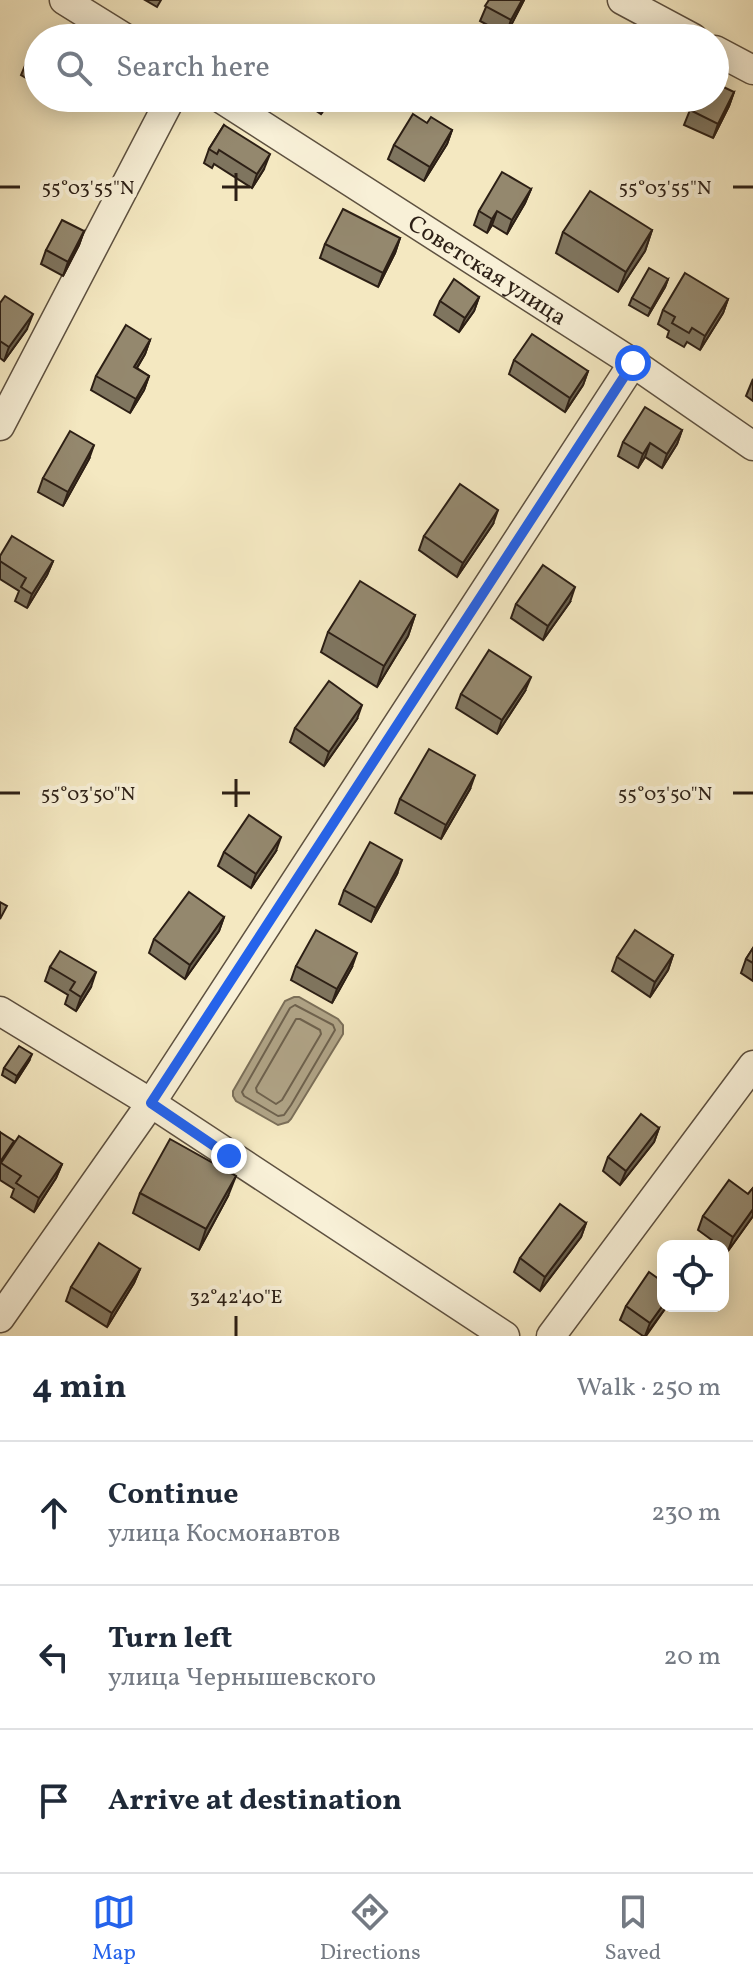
<!DOCTYPE html>
<html lang="en">
<head>
<meta charset="utf-8">
<style>
	:root { --surface:#fff; --page:#f2f2f3; --text:#1f2937; --muted:#747a83; --line:#e0e1e3; --accent:#2563eb }
	body { margin:0; font-family:Vollkorn,serif; background:var(--page); color:var(--text) }
	.controls { position:absolute; right:24px; bottom:24px; display:grid; overflow:hidden; border-radius:16px; box-shadow:0 4px 20px #0003 }
	.controls button { width:72px; height:72px; display:grid; place-items:center; padding:0; border:0; border-bottom:2px solid var(--line); background:var(--surface); color:var(--text); font:40px sans-serif }
	.stop { position:absolute; width:24px; height:24px; margin:-18px; border:6px solid #2563eb; border-radius:50%; background:#fff }
	.stop.end { background:#2563eb; border-color:#fff; box-shadow:0 2px 8px #0008 }
	.list { margin:0; padding:0; list-style:none }
	h2 { display:flex; justify-content:space-between; align-items:center; height:104px; margin:0; padding:0 32px; font-size:34px }
	h2 small { font-size:26px; font-weight:400; color:var(--muted) }
	.list li { display:grid; grid-template-columns:52px 1fr auto; gap:24px; align-items:center; box-sizing:border-box; height:144px; padding:0 32px; border-top:2px solid var(--line) }
	.list b { display:block; font-size:30px; white-space:nowrap }
	.list p { margin:0; font-size:26px; white-space:nowrap; color:var(--muted) }
	.list em { font-size:26px; font-style:normal; color:var(--muted) }
	.icon { flex:none; width:44px; height:44px; fill:none; stroke:currentColor; stroke-width:2; stroke-linecap:round; stroke-linejoin:round }
	.map { position:relative; flex:none; width:753px; height:1336px; overflow:hidden }
	.search { position:absolute; background:var(--surface); box-shadow:0 4px 20px #0003; left:24px; right:24px; top:24px; height:88px; display:flex; align-items:center; gap:20px; box-sizing:border-box; padding:0 28px; border-radius:44px; color:var(--muted); font-size:30px }
	.sheet { height:536px; background:var(--surface) }
	nav { display:flex; justify-content:space-around; align-items:center; box-sizing:border-box; height:112px; border-top:2px solid var(--line); background:var(--surface); font-size:22px; color:var(--muted) }
	nav a { display:grid; justify-items:center; gap:4px }
	nav .on { color:var(--accent) }
	.map>svg:first-child { display:block }
	.water { fill:#b0a487; stroke:#7b6f59; stroke-width:2 }
	.lines { fill:none; stroke-linecap:round; stroke-linejoin:round }
	.shore { stroke:#6e624e; stroke-width:2 }
	.minor-casing { stroke:#5e5140; stroke-width:31 }
	.minor { stroke:#f8f0d7; stroke-width:28 }
	.wall { fill:#7f755f; stroke:#2c1f15; stroke-width:2 }
	.shaded-wall { fill:#685f4d; stroke:#2c1f15; stroke-width:2 }
	.building { fill:#94886e; stroke:#2c1f15; stroke-width:2 }
	.route { stroke:#2563eb; stroke-width:10 }
	.ticks { fill:none; stroke:#2c1f15; stroke-width:3 }
	.labels { text-anchor:middle; stroke-width:8; stroke-linejoin:round; paint-order:stroke }
	.street-label { font-size:24px; fill:#2c1f15; stroke:#f8f0d7 }
	.ticks-label { font-size:20px; text-anchor:middle; fill:#2c1f15; stroke:#f8f0d7; stroke-width:8; stroke-linejoin:round; paint-order:stroke }
</style>
</head>
<body>
<div class="map">
<svg width="753" height="1336" viewBox="0 0 753 1336">
	<rect width="100%" height="100%" fill="#f4e8c1"/>
	<filter id="stains"><feTurbulence type="fractalNoise" baseFrequency=".0025" numOctaves="4"/><feColorMatrix values="0 0 0 0 .2 0 0 0 0 .09 0 0 0 0 .02 0 0 0 .5 -.17"/></filter>
	<radialGradient id="worn" r=".72"><stop offset=".6" stop-color="#630" stop-opacity="0"/><stop offset="1" stop-color="#630" stop-opacity=".3"/></radialGradient>
	<!-- water -->
	<path class="water" d="M294 997H299L338 1019 343 1025V1034L291 1119 288 1122 278 1125 236 1101 233 1096V1091L285 1001Z"/>
	<g class="lines">
		<!-- shore -->
		<g class="shore">
			<path d="M295 1005 333 1025 335 1030 291 1105 284 1115 278 1116 244 1096 242 1092 290 1008Z"/>
			<path d="M296 1019H300L320 1030 321 1034 282 1100 276 1104 257 1092 256 1088Z"/>
		</g>
		<defs>
			<g id="minor">
				<path d="M64 0 125 38"/>
				<path d="M622 0 693 38"/>
				<path d="M715 50 753 70"/>
				<path id="s1" d="M220 98 633 363 753 446"/>
				<path d="M0 426 171 98"/>
				<path d="M0 1011 151 1103 505 1336"/>
				<path d="M0 1318 151 1103 633 363"/>
				<path d="M551 1336 753 1065"/>
			</g>
		</defs>
		<!-- minor casing -->
		<use href="#minor" class="minor-casing"/>
		<!-- minor -->
		<use href="#minor" class="minor"/>
	</g>
	<!-- wall -->
	<g class="wall">
		<path d="M145 0H161L157 7Z"/>
		<path d="M489 0H524L506 35 480 21Z"/>
		<path d="M38 42V85L21 75 27 61Z"/>
		<path d="M734 92 729 106 713 138 684 125 690 110Z"/>
		<path d="M60 98H76L72 105Z"/>
		<path d="M297 98H332L321 114Z"/>
		<path d="M427 123 452 130 447 144 424 181 388 159 394 145Z"/>
		<path d="M224 125 264 169 252 188 214 164 212 168 204 163 209 149Z"/>
		<path d="M531 189 525 203 507 234 492 225 487 233 474 225 479 211Z"/>
		<path d="M652 230 645 251 618 292 556 253 563 232Z"/>
		<path d="M84 231 79 245 63 276 41 264 46 250Z"/>
		<path d="M400 238 395 253 378 287 320 258 325 244Z"/>
		<path d="M668 279 665 287 648 316 629 305 632 298Z"/>
		<path d="M479 297 474 311 459 332 434 315 440 301Z"/>
		<path d="M728 299 723 313 700 350 687 342 684 347 667 337 669 331 658 324 663 310Z"/>
		<path d="M0 303 27 329 4 361 0 358Z"/>
		<path d="M150 340 145 354 137 368 149 376 144 390 130 413 91 390 96 376Z"/>
		<path d="M514 360 588 371 583 385 565 412 509 374Z"/>
		<path d="M753 379V401L746 396Z"/>
		<path d="M682 430 677 444 662 468 645 457 638 468 618 456 623 442Z"/>
		<path d="M89 459 63 506 38 492 43 478Z"/>
		<path d="M493 524 457 577 419 550 424 536Z"/>
		<path d="M0 556 53 561 47 575 27 608 15 601 19 591 0 579Z"/>
		<path d="M570 602 543 640 511 618 516 604Z"/>
		<path d="M415 615 408 636 377 687 321 652 328 632Z"/>
		<path d="M525 691 497 734 456 708 461 694Z"/>
		<path d="M357 719 324 766 290 742 295 728Z"/>
		<path d="M470 789 441 839 395 813 400 799Z"/>
		<path d="M276 851 251 888 218 866 224 852Z"/>
		<path d="M397 874 371 922 339 904 344 890Z"/>
		<path d="M224 917 219 931 185 979 149 953 154 939Z"/>
		<path d="M753 948V981L741 973 746 959Z"/>
		<path d="M673 955 668 970 650 997 612 971 617 957Z"/>
		<path d="M296 966 352 967 332 1003 291 980Z"/>
		<path d="M50 967 91 987 76 1011 65 1004 68 995 45 981Z"/>
		<path d="M29 1061 15 1083 2 1075 4 1068Z"/>
		<path d="M659 1128 654 1142 620 1185 603 1171 608 1157Z"/>
		<path d="M0 1132 12 1147 62 1164 56 1178 34 1212 11 1197 14 1189 0 1180Z"/>
		<path d="M753 1188V1216L728 1251 723 1248V1246H720L698 1230 703 1216 748 1194Z"/>
		<path d="M140 1193 228 1196 199 1250 133 1213Z"/>
		<path d="M586 1223 581 1237 540 1291 514 1272 520 1258Z"/>
		<path d="M140 1269 134 1283 107 1327 66 1301 71 1287Z"/>
		<path d="M626 1306H667L646 1336H643L620 1320Z"/>
	</g>
	<!-- shaded-wall -->
	<g class="shaded-wall">
		<path d="M522 0H524L506 35 511 20Z"/>
		<path d="M734 92 729 106 713 138 718 124Z"/>
		<path d="M327 98H332L321 114 326 100Z"/>
		<path d="M452 130 447 144 424 181 430 167Z"/>
		<path d="M270 154 264 169 252 188 257 174Z"/>
		<path d="M531 189 525 203 507 234 512 220Z"/>
		<path d="M497 211 492 225 487 233 492 219Z"/>
		<path d="M652 230 645 251 618 292 626 272Z"/>
		<path d="M84 231 79 245 63 276 68 262Z"/>
		<path d="M400 238 395 253 378 287 383 273Z"/>
		<path d="M668 279 665 287 648 316 651 309Z"/>
		<path d="M479 297 474 311 459 332 465 318Z"/>
		<path d="M728 299 723 313 700 350 705 336Z"/>
		<path d="M33 314 27 329 4 361 9 347Z"/>
		<path d="M150 340 145 354 129 381 134 367Z"/>
		<path d="M588 371 583 385 565 412 570 398Z"/>
		<path d="M149 376 144 390 130 413 136 399Z"/>
		<path d="M682 430 677 444 662 468 667 454Z"/>
		<path d="M650 443 645 457 638 468 643 454Z"/>
		<path d="M94 445 89 459 63 506 68 492Z"/>
		<path d="M498 510 493 524 457 577 463 563Z"/>
		<path d="M53 561 47 575 27 608 32 594Z"/>
		<path d="M575 587 570 602 543 640 548 626Z"/>
		<path d="M415 615 408 636 377 687 384 666Z"/>
		<path d="M531 677 525 691 497 734 502 720Z"/>
		<path d="M362 705 357 719 324 766 329 752Z"/>
		<path d="M475 775 470 789 441 839 446 825Z"/>
		<path d="M281 837 276 851 251 888 256 874Z"/>
		<path d="M402 860 397 874 371 922 376 908Z"/>
		<path d="M224 917 219 931 185 979 190 965Z"/>
		<path d="M357 953 352 967 332 1003 337 989Z"/>
		<path d="M673 955 668 970 650 997 655 982Z"/>
		<path d="M96 972 91 987 76 1011 81 997Z"/>
		<path d="M32 1054 29 1061 15 1083 17 1076Z"/>
		<path d="M659 1128 654 1142 620 1185 626 1171Z"/>
		<path d="M62 1164 56 1178 34 1212 39 1198Z"/>
		<path d="M236 1176 228 1196 199 1250 206 1229Z"/>
		<path d="M753 1209V1216L728 1251 733 1237Z"/>
		<path d="M586 1223 581 1237 540 1291 545 1277Z"/>
		<path d="M140 1269 134 1283 107 1327 112 1313Z"/>
		<path d="M663 1305V1306H667L645 1336 650 1323Z"/>
	</g>
	<!-- building -->
	<g class="building">
		<path d="M489 0H522L511 20 485 6Z"/>
		<path d="M38 42V68L27 61Z"/>
		<path d="M715 83 734 92 718 124 690 110 696 98H715Z"/>
		<path d="M413 114 427 123 431 117 452 130 430 167 394 145Z"/>
		<path d="M224 125 270 154 257 174 219 150 217 154 209 149Z"/>
		<path d="M502 172 531 189 512 220 497 211 492 219 479 211Z"/>
		<path d="M590 191 652 230 626 272 563 232Z"/>
		<path d="M343 209 400 238 383 273 325 244Z"/>
		<path d="M62 220 84 231 68 262 46 250Z"/>
		<path d="M649 268 668 279 651 309 632 298Z"/>
		<path d="M685 273 728 299 705 336 692 328 689 333 672 323 675 317 663 310Z"/>
		<path d="M454 279 479 297 465 318 440 301Z"/>
		<path d="M5 296 33 314 9 347 0 341V303Z"/>
		<path d="M126 325 150 340 134 367 149 376 136 399 96 376Z"/>
		<path d="M532 334 588 371 570 398 514 360Z"/>
		<path d="M645 407 682 430 667 454 650 443 643 454 623 442Z"/>
		<path d="M70 431 94 445 68 492 43 478Z"/>
		<path d="M460 484 498 510 463 563 424 536Z"/>
		<path d="M12 536 53 561 32 594 21 587 26 578 0 561V556Z"/>
		<path d="M543 565 575 587 548 626 516 604Z"/>
		<path d="M360 581 415 615 384 666 328 632Z"/>
		<path d="M489 650 531 677 502 720 461 694Z"/>
		<path d="M329 681 362 705 329 752 295 728Z"/>
		<path d="M429 749 475 775 446 825 400 799Z"/>
		<path d="M249 815 281 837 256 874 224 852Z"/>
		<path d="M370 842 402 860 376 908 344 890Z"/>
		<path d="M189 892 224 917 190 965 154 939Z"/>
		<path d="M0 902 7 906 0 919Z"/>
		<path d="M316 930 357 953 337 989 296 966Z"/>
		<path d="M635 930 673 955 655 982 617 957Z"/>
		<path d="M753 948V963L746 959Z"/>
		<path d="M60 951 96 972 81 997 70 990 75 982 50 967Z"/>
		<path d="M19 1046 32 1054 17 1076 4 1068Z"/>
		<path d="M641 1114 659 1128 626 1171 608 1157Z"/>
		<path d="M0 1132 14 1141 0 1162Z"/>
		<path d="M19 1136 62 1164 39 1198 16 1183 21 1176 1 1163Z"/>
		<path d="M170 1139 236 1176 206 1229 140 1193Z"/>
		<path d="M729 1180 748 1194 753 1188V1209L733 1237 703 1216Z"/>
		<path d="M560 1204 586 1223 545 1277 520 1258Z"/>
		<path d="M99 1243 140 1269 112 1313 71 1287Z"/>
		<path d="M649 1272 663 1282V1305L650 1323 626 1306Z"/>
	</g>
	<g class="lines">
		<!-- route -->
		<path class="route" d="M229 1156 151 1103 633 363"/>
	</g>
	<!-- ticks -->
	<path class="ticks" d="M236 173V201M0 187H20M222 187H250M733 187H753M236 779V807M0 793H20M222 793H250M733 793H753M236 1316V1336"/>
	<g class="labels">
		<!-- street labels -->
		<g class="street-label">
			<text dy="8" stroke="none"><textPath href="#s1" startOffset="318">Советская улица</textPath></text>
		</g>
	</g>
	<g class="ticks-label">
		<text x="88" y="194">55°03'55"N</text>
		<text x="665" y="194">55°03'55"N</text>
		<text x="88" y="800">55°03'50"N</text>
		<text x="665" y="800">55°03'50"N</text>
		<text x="236" y="1303">32°42'40"E</text>
	</g>
	<rect width="100%" height="100%" filter="url(#stains)"/>
	<rect width="100%" height="100%" fill="url(#worn)"/>
</svg>
<div class="controls">
<button><svg class="icon" aria-label="locate" viewBox="0 0 24 24"><circle cx="12" cy="12" r="6"/><path d="M12 2v4M12 18v4M2 12h4M18 12h4"/></svg></button>
</div>
<div class="stop" style="left:633px;top:363px"></div>
<div class="stop end" style="left:229px;top:1156px"></div>
<div class="search"><svg class="icon" aria-label="search" viewBox="0 0 24 24"><circle cx="10" cy="10" r="6"/><path d="M15 15l6 6"/></svg>Search here</div>
</div>
<section class="sheet">
<h2>4 min<small>Walk · 250 m</small></h2>
<ul class="list">
<li><svg class="icon" aria-label="ahead" viewBox="0 0 24 24"><path d="M12 20V5M6 11l6-6 6 6"/></svg><div><b>Continue</b><p>улица Космонавтов</p></div><em>230 m</em></li>
<li><svg class="icon" aria-label="left" viewBox="0 0 24 24"><path d="M17 20v-9H6M10 6l-5 5 5 5"/></svg><div><b>Turn left</b><p>улица Чернышевского</p></div><em>20 m</em></li>
<li><svg class="icon" aria-label="arrive" viewBox="0 0 24 24"><path d="M6 21V4h12l-3 4 3 4H6"/></svg><div><b>Arrive at destination</b></div></li>
</ul>
</section>
<nav>
<a class="on"><svg class="icon" aria-label="map" viewBox="0 0 24 24"><path d="M3 6l6-2 6 2 6-2v14l-6 2-6-2-6 2zM9 4v14M15 6v14"/></svg>Map</a>
<a><svg class="icon" aria-label="directions" viewBox="0 0 24 24"><path d="M12 3l9 9-9 9-9-9zM9 14v-3h6M13 9l2 2-2 2"/></svg>Directions</a>
<a><svg class="icon" aria-label="saved" viewBox="0 0 24 24"><path d="M7 4h10v16l-5-4-5 4z"/></svg>Saved</a>
</nav>
</body>
</html>
